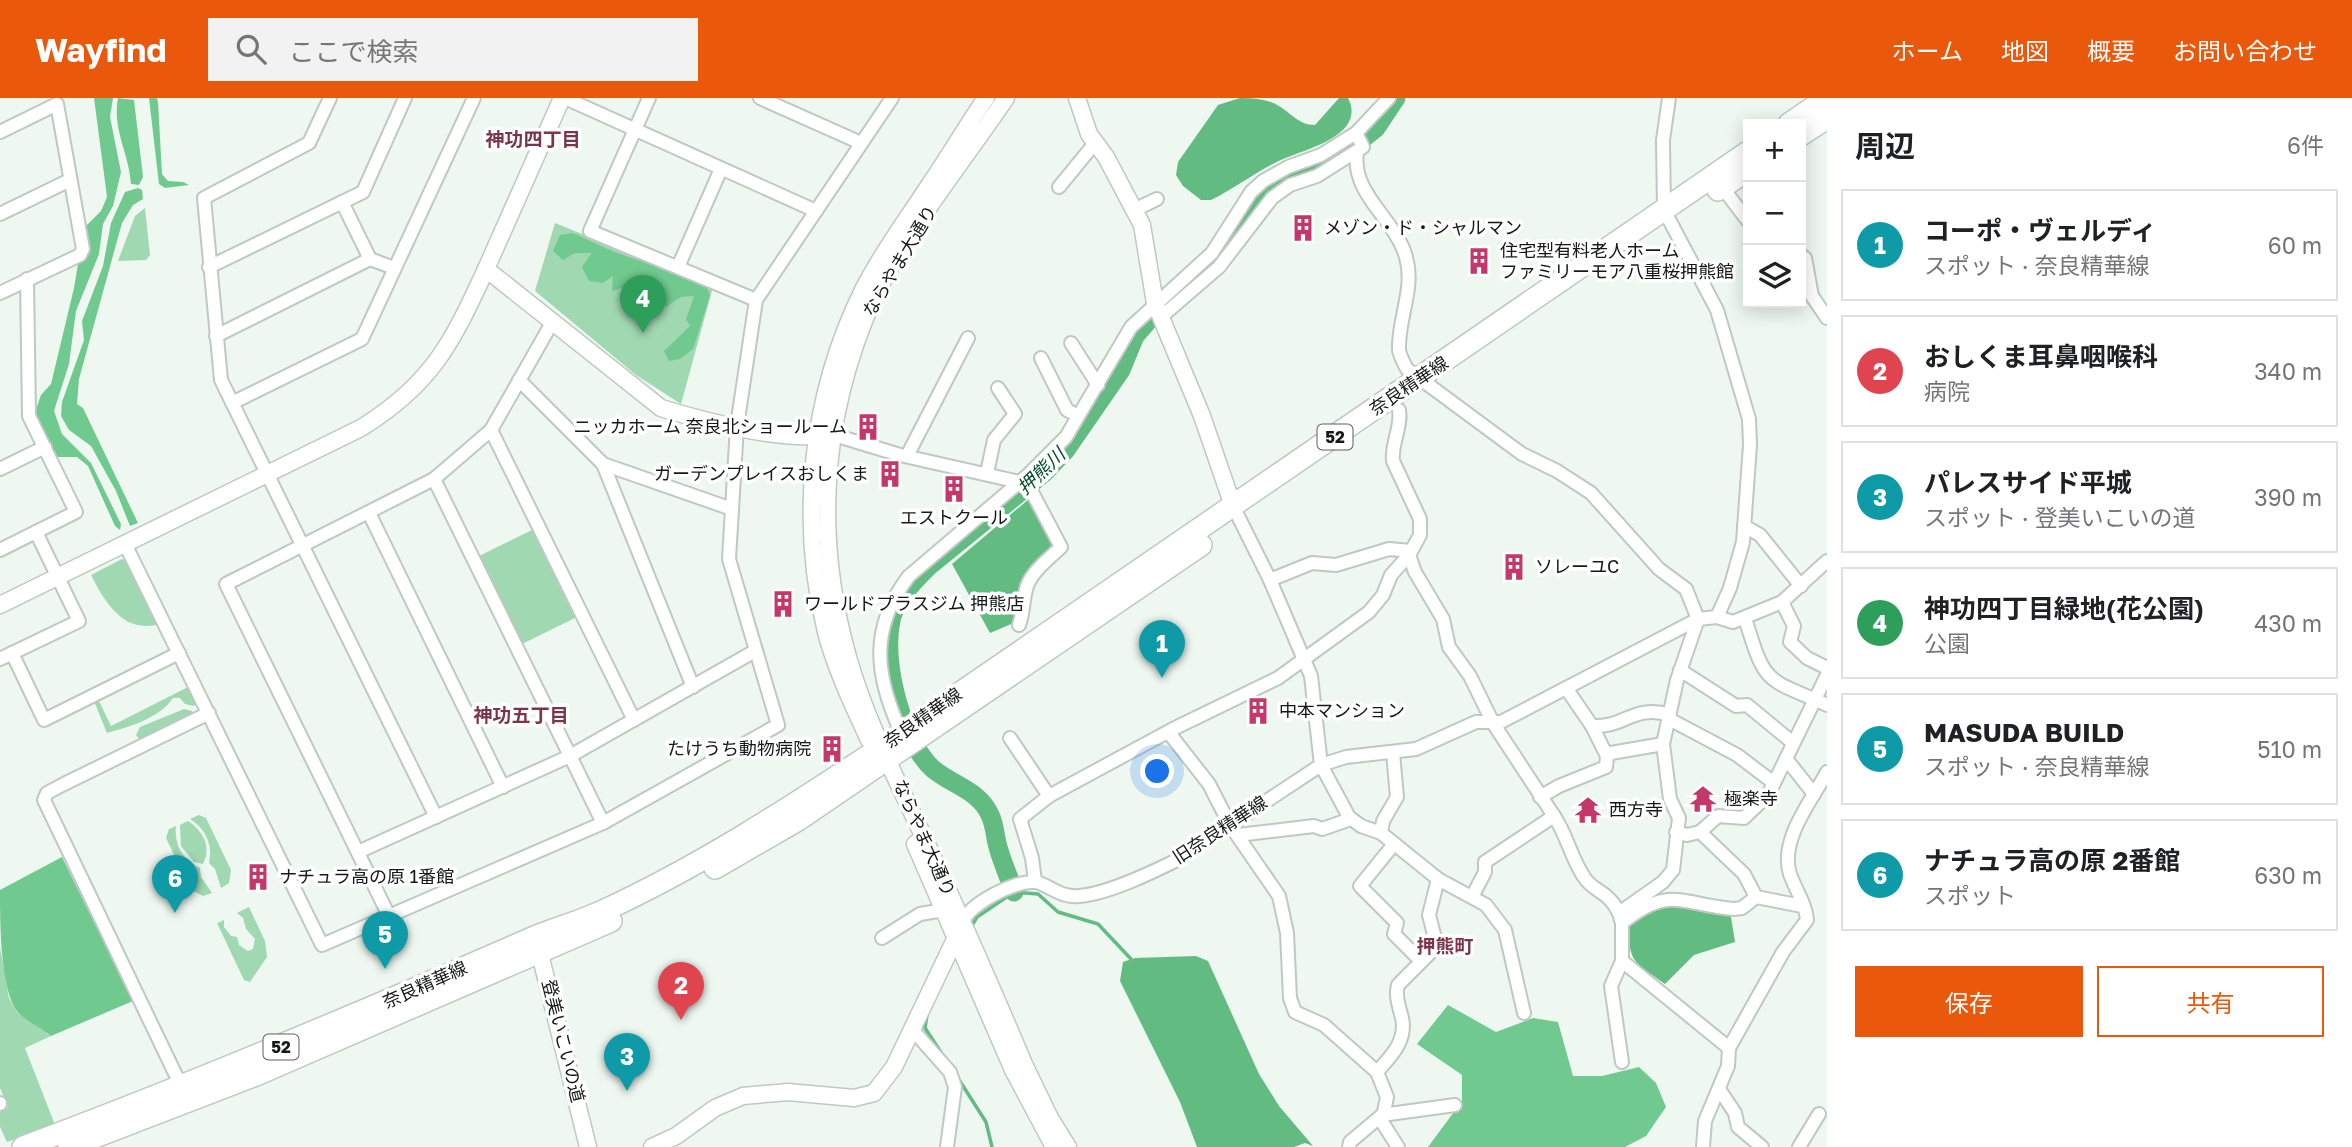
<!DOCTYPE html>
<html lang="ja">
<head>
<meta charset="utf-8">
<style>
	:root { --surface:#fff; --page:#f2f2f2; --text:#202124; --muted:#757577; --line:#e0e0e0; --accent:#ea580c }
	body { margin:0; font-family:"Golos Text","Noto Sans JP",sans-serif; background:var(--page); color:var(--text) }
	.controls { position:absolute; right:21px; top:21px; display:grid; overflow:hidden; border-radius:0px; box-shadow:0 4px 18px #0003 }
	.controls button { width:63px; height:63px; display:grid; place-items:center; padding:0; border:0; border-bottom:2px solid var(--line); background:var(--surface); color:var(--text); font:35px sans-serif }
	.you { position:absolute; left:1158px; top:674px; width:24px; height:24px; margin:-18px; border:5px solid #fff; border-radius:50%; background:#1a73e8; box-shadow:0 0 0 10px #1a73e833 }
	.badge { display:grid; place-items:center; width:46px; height:46px; border-radius:50%; background:var(--accent); color:#fff; font-size:23px; font-weight:700 }
	.pin { position:absolute; translate:-50% -58px; filter:drop-shadow(0 2px 4px #0008) }
	.pin::after { content:''; position:absolute; top:37px; width:24px; height:21px; background:inherit; clip-path:polygon(0 0,100% 0,50% 100%) }
	.list { margin:0; padding:0; list-style:none }
	h2 { display:flex; justify-content:space-between; align-items:center; height:91px; margin:0; padding:0 28px; font-size:30px }
	h2 small { font-size:23px; font-weight:400; color:var(--muted) }
	.list li { display:grid; grid-template-columns:46px 1fr auto; gap:21px; align-items:center; box-sizing:border-box; height:112px; margin:0 14px 14px; padding:0 14px; border:2px solid var(--line); border-radius:0px }
	.list b { display:block; font-size:26px; white-space:nowrap }
	.list p { margin:0; font-size:23px; white-space:nowrap; color:var(--muted) }
	.list em { font-size:23px; font-style:normal; color:var(--muted) }
	.actions { display:flex; gap:14px; padding:21px 28px }
	.actions a { flex:1; padding:16px 0; border:2px solid var(--accent); border-radius:0px; text-align:center; font-size:24px; color:var(--accent) }
	.actions .main { background:var(--accent); color:#fff }
	.icon { flex:none; width:38px; height:38px; fill:none; stroke:currentColor; stroke-width:2; stroke-linecap:round; stroke-linejoin:round }
	.map { position:relative; flex:none; width:1827px; height:1049px; overflow:hidden }
	header { display:flex; align-items:center; gap:42px; box-sizing:border-box; height:98px; padding:0 35px; background:var(--accent); color:#fff }
	header strong { font-size:33px }
	nav { display:flex; gap:38px; margin-inline-start:auto; font-size:24px }
	.search { width:490px; height:63px; background:var(--page); display:flex; align-items:center; gap:18px; box-sizing:border-box; padding:0 24px; border-radius:0px; color:var(--muted); font-size:26px }
	main { display:flex }
	aside { flex:1; background:var(--surface) }
	.map>svg:first-child { display:block }
	.green { fill:#a0d8b1 }
	.forest { fill:#70ca8f }
	.water { fill:#62bc82 }
	.lines { fill:none; stroke-linecap:round; stroke-linejoin:round }
	.stream { stroke:#62bc82; stroke-width:3.5 }
	.river { stroke:#62bc82; stroke-width:19 }
	.minor-casing { stroke:#bfc8c1; stroke-width:16 }
	.tertiary-casing { stroke:#bfc8c1; stroke-width:19 }
	.primary-casing { stroke:#bfc8c1; stroke-width:24 }
	.minor { stroke:#fff; stroke-width:12 }
	.tertiary { stroke:#fff; stroke-width:16 }
	.primary { stroke:#fff; stroke-width:21 }
	.labels { text-anchor:middle; stroke-width:7; stroke-linejoin:round; paint-order:stroke }
	.shield { fill:#fff; stroke:#5b5d5c; stroke-width:2 }
	.shield-label { font-size:16px; font-weight:bold; fill:#151816 }
	.poi-label { font-size:18px; fill:#151816; stroke:#fff; text-anchor:start }
	.street-label { font-size:18px; fill:#151816; stroke:#fff }
	.neighbourhood-label { font-size:19px; font-weight:bold; fill:#7b354a; stroke:#fff }
	.water-label { font-size:19px; font-style:italic; fill:#034c27; stroke:#fff }
</style>
</head>
<body>
<header>
<strong>Wayfind</strong>
<div class="search"><svg class="icon" aria-label="search" viewBox="0 0 24 24"><circle cx="10" cy="10" r="6"/><path d="M15 15l6 6"/></svg>ここで検索</div>
<nav><a>ホーム</a><a>地図</a><a>概要</a><a>お問い合わせ</a></nav>
</header>
<main>
<div class="map">
<svg width="1827" height="1049" viewBox="0 0 1827 1049">
	<rect width="100%" height="100%" fill="#eef8f1"/>
	<!-- green -->
	<g class="green">
		<path d="M145 110 150 157 146 162 118 163 135 118Z"/>
		<path d="M555 125 713 189 681 306 636 277 535 193Z"/>
		<path d="M532 432 575 520 520 547 477 459Z"/>
		<path d="M122 461 129 464 159 526C124 536 105 505 91 477Z"/>
		<path d="M190 588 198 604 194 608 185 606 180 600H173C160 620 129 629 107 635L94 603 98 601 111 628Z"/>
		<path d="M184 611 192 613 193 619 142 644 136 637 140 629Z"/>
		<path d="M199 717 206 720 231 772 229 785 221 790 215 771 209 765C213 747 206 731 190 721Z"/>
		<path d="M188 723C203 733 212 749 203 766L194 764 181 748 180 727Z"/>
		<path d="M176 728C174 747 183 762 200 770L201 779 212 795 203 798 191 792 166 740 169 731Z"/>
		<path d="M249 809 265 843 267 859 250 884 244 882 217 825 224 822V829L231 838 237 839 239 847 248 853 253 851 255 841 246 831 243 820 237 815Z"/>
		<path d="M0 849 9 900 17 914 51 938 25 950 55 1027 7 1044 0 1029V1014L8 1009 0 990Z"/>
	</g>
	<!-- forest -->
	<g class="forest">
		<path d="M94 0H113L110 19 121 74 113 108 103 126 99 156 76 213 69 266 54 313 62 336 91 365 121 426 120 432 115 428 88 368 77 359H54L34 317 41 297 51 286 74 190 84 130 101 113 107 99Z"/>
		<path d="M118 0 134 2 143 79 139 87 131 86C129 55 112 31 118 0Z"/>
		<path d="M149 0H157L158 4 162 76 168 83 183 84 189 87 165 90 159 86Z"/>
		<path d="M138 90 142 92 143 101 133 107 122 125 79 281 77 306 83 310 138 425 130 428 116 393 91 348 69 332 61 318 62 304 84 242 82 223 103 168 111 125 125 94Z"/>
		<path d="M573 135 612 153 706 186 710 198 693 251 680 261 669 263 664 253 690 228 686 221 694 198 681 199 666 209 656 194 648 212 634 206V186L612 193 613 178 603 185 589 183 582 169 592 155H575L563 162 553 153 560 137Z"/>
		<path d="M62 759 133 903 51 938C41 930 24 922 16 912 0 887 0 823 0 792Z"/>
		<path d="M1448 907 1496 934 1533 920 1558 924 1573 978H1602L1639 969 1656 985 1666 1009 1646 1038 1625 1049H1428L1462 1003V977L1417 946Z"/>
	</g>
	<!-- water -->
	<g class="water">
		<path d="M1240 0C1254 0 1267 1 1279 8 1292 16 1299 27 1315 27L1339 0H1348C1367 37 1306 51 1283 61 1258 72 1236 90 1211 102H1201L1183 88 1176 77 1178 64 1218 7Z"/>
		<path d="M1029 401 1055 448 1028 476 1016 524 990 535 952 466Z"/>
		<path d="M1672 801 1730 813 1735 844 1694 857 1665 886C1635 864 1628 866 1629 826L1650 807Z"/>
		<path d="M1196 858 1208 863 1259 976 1279 1008 1313 1048 1305 1045 1294 1049H1197L1180 1004 1120 883 1123 864 1135 860Z"/>
	</g>
	<g class="lines">
		<!-- stream -->
		<g class="stream">
			<path d="M971 829 977 819 1014 794 1038 796 1058 814 1098 826 1131 861"/>
			<path d="M927 917 925 930 944 959"/>
			<path d="M956 977 986 1024 992 1049"/>
		</g>
		<!-- river -->
		<path class="river" d="M1014 794C1009 779 1002 764 998 749 995 739 995 727 990 717 979 692 952 687 933 671 900 641 877 550 895 510 903 494 917 480 929 468L1045 374 1065 353 1121 272 1135 238 1160 209 1216 166 1258 97 1286 79 1317 70 1341 58 1376 30 1396 0"/>
		<defs>
			<g id="minor">
				<path d="M330 0 309 45 204 100 221 282 436 719"/>
				<path d="M565 0 816 113"/>
				<path d="M649 0 590 133 756 202"/>
				<path d="M760 0 861 45"/>
				<path d="M1669 0 1663 42 1664 112 1717 212 1749 321 1750 347 1743 444 1730 490 1717 519"/>
				<path d="M0 34 57 6 83 151 80 157 0 195"/>
				<path d="M1357 54C1351 97 1395 120 1406 159 1415 191 1398 220 1399 251 1399 257 1404 265 1407 271L1522 356 1557 373 1591 395 1659 471 1686 491 1698 521 1677 582 1663 646 1670 701 1679 720 1673 772 1663 784 1619 815 1622 825V863L1729 950"/>
				<path d="M1059 89 1095 45"/>
				<path d="M1722 89 1748 123"/>
				<path d="M342 104 370 161"/>
				<path d="M1134 112 1157 101"/>
				<path d="M0 116 70 82"/>
				<path d="M1801 157 1805 160 1812 198 1827 220"/>
				<path d="M209 169 363 94 405 0"/>
				<path d="M678 169 721 71"/>
				<path d="M1161 219 1219 169 1272 100 1290 87 1317 78 1363 49 1356 35"/>
				<path d="M216 238 370 161 394 170"/>
				<path d="M1071 245 1098 287"/>
				<path d="M1041 260 1067 312 1078 318"/>
				<path d="M519 282 603 366 732 411"/>
				<path d="M232 305 362 241 474 0"/>
				<path d="M491 332 634 622"/>
				<path d="M831 336 900 357 1019 384 1033 396 1061 449C1050 460 1033 472 1027 488 1023 500 1024 514 1019 527"/>
				<path d="M907 358 968 240"/>
				<path d="M603 366 693 589"/>
				<path d="M0 371 45 349"/>
				<path d="M987 375 994 342 1015 316 998 290"/>
				<path d="M434 381 603 725"/>
				<path d="M1233 408 1270 482 1311 578 1321 667 1349 719 1361 728 1381 735 1438 781 1429 817 1437 848 1398 887C1395 898 1399 908 1402 920 1407 943 1391 958 1377 974"/>
				<path d="M369 415 503 689"/>
				<path d="M1744 428 1760 437 1801 488"/>
				<path d="M125 446 322 847 603 725 778 627 729 461 737 328 756 202 892 0"/>
				<path d="M0 452 76 414 29 318 27 181"/>
				<path d="M1409 457 1415 474 1443 521 1449 549 1470 578 1493 625 1554 718"/>
				<path d="M1270 482 1312 465 1336 467 1389 451 1411 453"/>
				<path d="M1782 504 1794 528 1790 544 1807 560 1827 570"/>
				<path d="M1745 520C1766 589 1765 579 1827 607"/>
				<path d="M12 555 44 622 179 555"/>
				<path d="M0 561 79 523 36 434"/>
				<path d="M1680 572 1736 608 1747 607 1792 644"/>
				<path d="M1566 590 1592 628 1607 658"/>
				<path d="M1669 621 1737 657 1774 685 1827 577"/>
				<path d="M1592 628C1625 630 1633 606 1670 617"/>
				<path d="M901 634C875 578 869 530 909 478L1029 376 1066 339 1131 229 1212 155 1251 94 1263 83 1288 69 1321 57 1356 35 1389 0"/>
				<path d="M1169 635 1209 686 1230 727 1279 798 1287 835 1290 900 1295 914 1324 927 1377 974 1387 999 1382 1024 1398 1049"/>
				<path d="M1010 640 1049 698 1020 721 1032 760 1035 783"/>
				<path d="M1787 662 1814 696"/>
				<path d="M1049 698 1173 631 1278 580 1369 514 1383 497 1391 477 1409 457 1420 437V421L1393 363C1391 345 1402 330 1399 312"/>
				<path d="M1540 699 1559 688 1606 669 1607 658 1611 655 1663 646"/>
				<path d="M1676 734 1687 737 1700 734 1744 776 1756 799"/>
				<path d="M1700 734 1718 718 1744 720 1768 697 1774 685"/>
				<path d="M1381 735 1383 723 1397 699 1393 655"/>
				<path d="M1238 737 1314 728 1322 731 1351 721"/>
				<path d="M1394 746 1360 788 1397 825 1394 836 1421 863"/>
				<path d="M358 754 570 658 755 553"/>
				<path d="M1438 781 1486 807 1505 832 1524 915"/>
				<path d="M1473 797 1485 774V764L1554 718C1567 737 1571 760 1584 779 1593 794 1608 792 1619 815"/>
				<path d="M389 818 226 486 434 381 491 332 553 223"/>
				<path d="M963 824C969 806 1014 783 1034 784 1046 784 1058 800 1079 798 1108 796 1153 774 1179 761L1321 667 1346 659 1416 651 1476 624H1501L1698 521 1717 519 1733 524 1782 504 1827 463"/>
				<path d="M1622 825C1671 786 1681 807 1734 811L1742 810 1756 799 1802 808"/>
				<path d="M882 840 920 816 944 812"/>
				<path d="M1622 863 1611 888 1622 964"/>
				<path d="M911 930 950 974 955 989 947 1049"/>
				<path d="M182 990 44 702 47 695 64 686 209 615"/>
				<path d="M1719 991 1735 1015 1738 1029 1762 1049"/>
				<path d="M0 1005V1006"/>
				<path d="M1349 1049 1350 1044 1382 1017 1455 1007"/>
				<path d="M1703 1049 1705 1023 1728 968 1729 950 1783 854 1807 822C1806 806 1795 791 1790 776 1779 742 1812 702 1827 674"/>
				<path d="M1799 1049 1819 1016"/>
			</g>
			<g id="tertiary">
				<path d="M1006 0C961 67 893 149 864 223 821 332 816 446 848 559 866 623 898 684 926 744 960 818 993 892 1024 966L1050 1020 1068 1049"/>
				<path d="M1077 0 1089 36 1106 59 1142 127 1155 205 1202 318 1233 408"/>
				<path d="M486 171 562 0"/>
				<path d="M0 507 361 330C432 286 452 245 486 171L661 310C704 323 780 343 824 337"/>
				<path d="M869 642C853 607 836 572 826 534 798 421 811 297 863 192 881 156 906 123 928 89 948 60 966 29 986 0"/>
				<path d="M915 746 1013 972 1054 1049"/>
				<path d="M537 844 588 1049"/>
				<path d="M652 1049 676 1038 715 1010 743 998 788 994 854 1000 874 995 894 969 959 833"/>
			</g>
			<g id="primary">
				<path d="M1789 26 1827 0"/>
				<path d="M1801 37 1827 20"/>
				<path d="M1718 92 1748 72"/>
				<path d="M715 770 798 722 1201 447"/>
				<path d="M23 1049C195 985 363 914 532 840 556 830 582 823 605 812 700 768 788 711 874 654L1748 54"/>
				<path d="M69 1049 256 977 611 823"/>
			</g>
		</defs>
		<!-- minor casing -->
		<use href="#minor" class="minor-casing"/>
		<!-- tertiary casing -->
		<use href="#tertiary" class="tertiary-casing"/>
		<!-- primary casing -->
		<use href="#primary" class="primary-casing"/>
		<!-- minor -->
		<use href="#minor" class="minor"/>
		<!-- tertiary -->
		<use href="#tertiary" class="tertiary"/>
		<!-- primary -->
		<use href="#primary" class="primary"/>
	</g>
	<!-- icons -->
	<defs>
		<symbol id="building-bare" viewBox="-9 -9 18 18"><path d="M-4-6H4V6H1V3H-1V6H-4ZM-2.5-4.3h1.7v1.8h-1.7ZM.8-4.3h1.7v1.8H.8ZM-2.5-1h1.7V.8h-1.7ZM.8-1h1.7V.8H.8Z" fill="#c43769" stroke="#fff" stroke-width="2.5" paint-order="stroke"/></symbol>
		<symbol id="temple-bare" viewBox="-9 -9 18 18"><path d="M0-6L5-2H3V0L6.5 2.5H4V6H1.5V3h-3V6H-4V2.5H-6.5L-3 0V-2H-5Z" fill="#c43769" stroke="#fff" stroke-width="2.5" paint-order="stroke"/></symbol>
	</defs>
	<g fill-rule="evenodd">
		<use href="#building-bare" x="1284" y="111" width="38" height="38"/>
		<use href="#building-bare" x="1460" y="144" width="38" height="38"/>
		<use href="#building-bare" x="849" y="310" width="38" height="38"/>
		<use href="#building-bare" x="871" y="357" width="38" height="38"/>
		<use href="#building-bare" x="935" y="372" width="38" height="38"/>
		<use href="#building-bare" x="1495" y="450" width="38" height="38"/>
		<use href="#building-bare" x="764" y="487" width="38" height="38"/>
		<use href="#building-bare" x="1239" y="594" width="38" height="38"/>
		<use href="#building-bare" x="813" y="632" width="38" height="38"/>
		<use href="#temple-bare" x="1684" y="682" width="38" height="38"/>
		<use href="#temple-bare" x="1569" y="693" width="38" height="38"/>
		<use href="#building-bare" x="239" y="760" width="38" height="38"/>
	</g>
	<g class="labels">
		<!-- shield labels -->
		<g class="shield">
			<rect x="1317.5" y="326.5" width="35" height="25" rx="5"/>
			<rect x="263.5" y="936.5" width="35" height="25" rx="5"/>
		</g>
		<g class="shield-label">
			<text x="1335" y="345">52</text>
			<text x="281" y="955">52</text>
		</g>
		<!-- poi labels -->
		<g class="poi-label">
			<text x="1324" y="136">メゾン・ド・シャルマン</text>
			<text x="1500" y="159">住宅型有料老人ホーム<tspan x="1500" dy="21">ファミリーモア八重桜押熊館</tspan></text>
			<text x="847" y="335" text-anchor="end">ニッカホーム 奈良北ショールーム</text>
			<text x="869" y="382" text-anchor="end">ガーデンプレイスおしくま</text>
			<text x="954" y="426" text-anchor="middle">エストクール</text>
			<text x="1535" y="475">ソレーユC</text>
			<text x="804" y="512">ワールドプラスジム 押熊店</text>
			<text x="1279" y="619">中本マンション</text>
			<text x="811" y="657" text-anchor="end">たけうち動物病院</text>
			<text x="1724" y="707">極楽寺</text>
			<text x="1609" y="718">西方寺</text>
			<text x="279" y="785">ナチュラ高の原 1番館</text>
		</g>
		<!-- street labels -->
		<g class="street-label">
			<text transform="translate(900 163) rotate(-59)" y="6">ならやま大通り</text>
			<text transform="translate(1409 288) rotate(-34)" y="6">奈良精華線</text>
			<text transform="translate(923 620) rotate(-35)" y="6">奈良精華線</text>
			<text transform="translate(1220 732) rotate(-33)" y="6">旧奈良精華線</text>
			<text transform="translate(924 740) rotate(66)" y="6">ならやま大通り</text>
			<text transform="translate(425 887) rotate(-24)" y="6">奈良精華線</text>
			<text transform="translate(563 943) rotate(76)" y="6">登美いこいの道</text>
		</g>
		<!-- neighbourhood labels -->
		<g class="neighbourhood-label">
			<text x="533" y="48">神功四丁目</text>
			<text x="521" y="624">神功五丁目</text>
			<text x="1445" y="855">押熊町</text>
		</g>
		<!-- water labels -->
		<g class="water-label">
			<text transform="translate(1041 373) rotate(-44)" y="7">押熊川</text>
		</g>
	</g>
</svg>
<div class="controls">
<button>+</button>
<button>−</button>
<button><svg class="icon" aria-label="layers" viewBox="0 0 24 24"><path d="M12 4l9 5-9 5-9-5zM3 14l9 5 9-5"/></svg></button>
</div>
<div class="you"></div>
<div class="pin badge" style="left:1162px;top:580px;background:#0f9aa8">1</div>
<div class="pin badge" style="left:681px;top:922px;background:#e0444e">2</div>
<div class="pin badge" style="left:627px;top:993px;background:#0f9aa8">3</div>
<div class="pin badge" style="left:643px;top:235px;background:#2e9e5b">4</div>
<div class="pin badge" style="left:385px;top:871px;background:#0f9aa8">5</div>
<div class="pin badge" style="left:175px;top:815px;background:#0f9aa8">6</div>
</div>
<aside>
<h2>周辺<small>6件</small></h2>
<ul class="list">
<li><span class="badge" style="background:#0f9aa8">1</span><div><b>コーポ・ヴェルディ</b><p>スポット · 奈良精華線</p></div><em>60 m</em></li>
<li><span class="badge" style="background:#e0444e">2</span><div><b>おしくま耳鼻咽喉科</b><p>病院</p></div><em>340 m</em></li>
<li><span class="badge" style="background:#0f9aa8">3</span><div><b>パレスサイド平城</b><p>スポット · 登美いこいの道</p></div><em>390 m</em></li>
<li><span class="badge" style="background:#2e9e5b">4</span><div><b>神功四丁目緑地(花公園)</b><p>公園</p></div><em>430 m</em></li>
<li><span class="badge" style="background:#0f9aa8">5</span><div><b>MASUDA BUILD</b><p>スポット · 奈良精華線</p></div><em>510 m</em></li>
<li><span class="badge" style="background:#0f9aa8">6</span><div><b>ナチュラ高の原 2番館</b><p>スポット</p></div><em>630 m</em></li>
</ul>
<div class="actions"><a class="main">保存</a><a>共有</a></div>
</aside>
</main>
</body>
</html>
